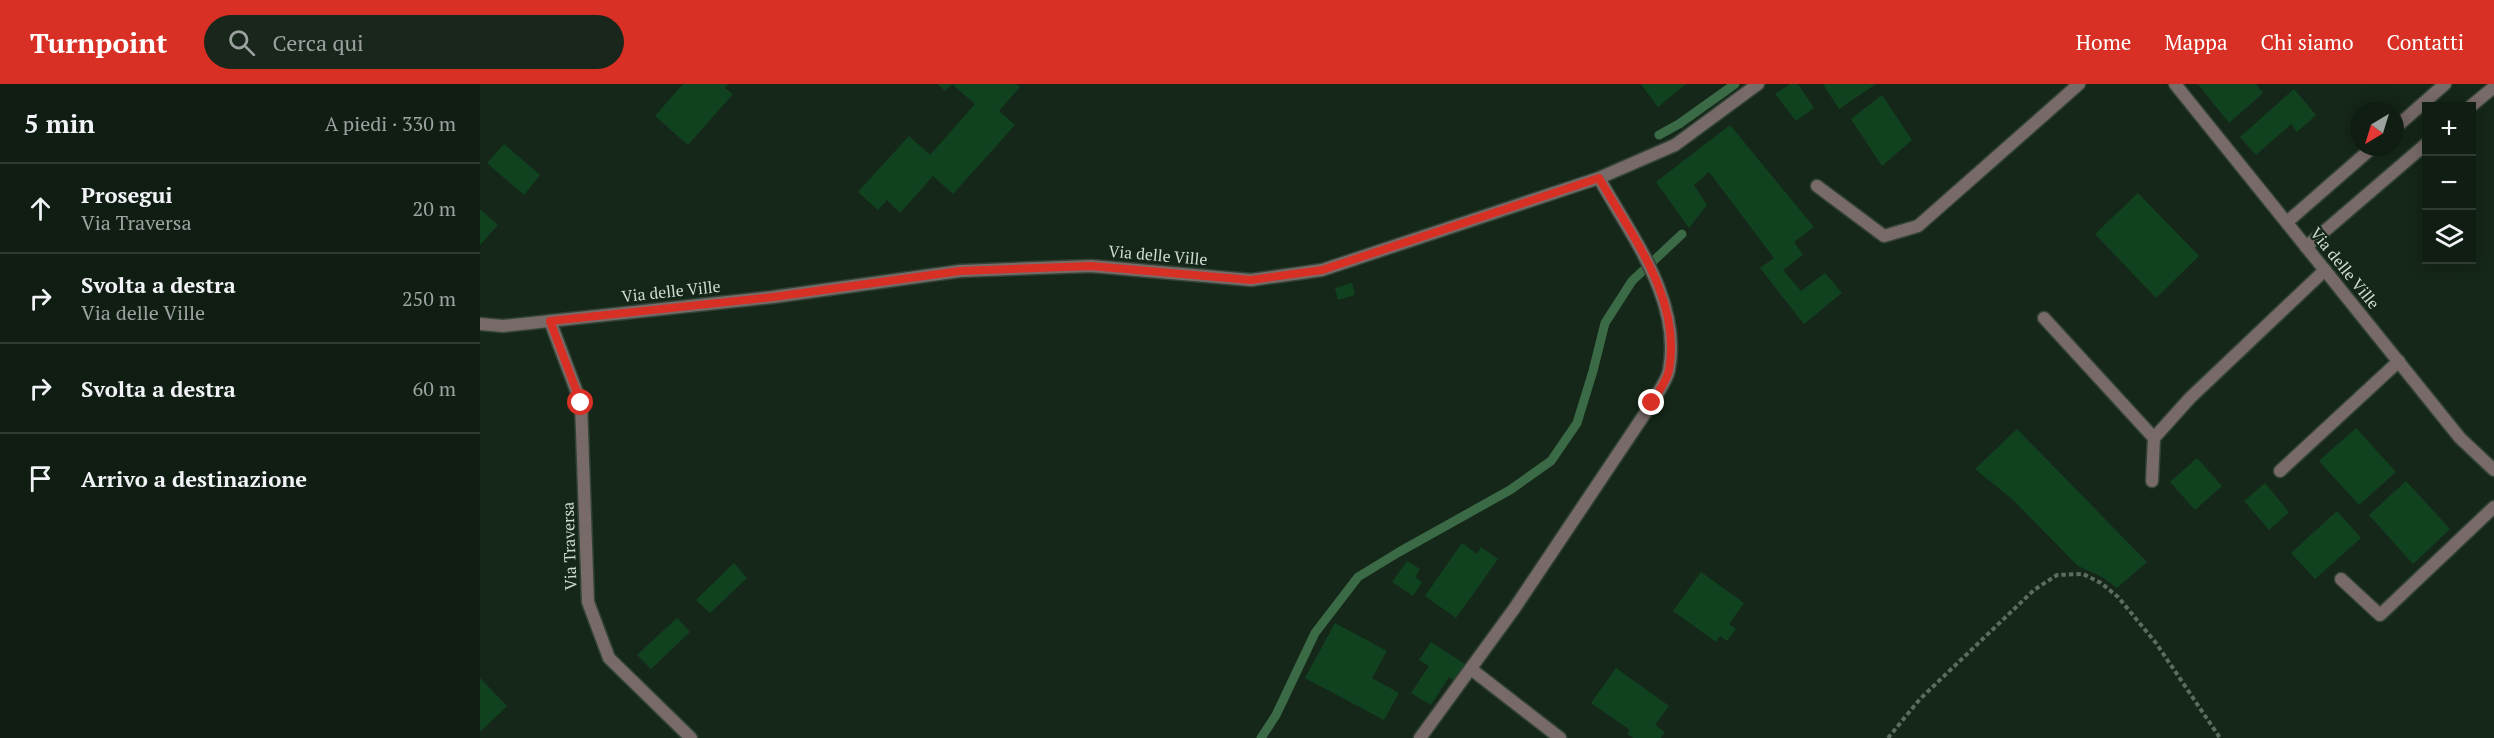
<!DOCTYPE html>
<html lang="it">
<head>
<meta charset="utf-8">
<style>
	:root { --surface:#101d13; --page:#19261c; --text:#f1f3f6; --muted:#9ca2a0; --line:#303b33; --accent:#d93025 }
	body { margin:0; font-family:"PT Serif",serif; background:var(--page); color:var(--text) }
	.controls { position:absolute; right:18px; top:18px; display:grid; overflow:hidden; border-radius:0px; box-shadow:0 3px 15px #0003 }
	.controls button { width:54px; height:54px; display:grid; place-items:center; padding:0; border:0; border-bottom:2px solid var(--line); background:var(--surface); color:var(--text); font:30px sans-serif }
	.compass { position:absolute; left:1870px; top:18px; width:54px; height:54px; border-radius:50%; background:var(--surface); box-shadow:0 3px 15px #0003; rotate:218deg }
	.stop { position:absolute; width:18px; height:18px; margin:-14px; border:4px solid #d93025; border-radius:50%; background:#fff }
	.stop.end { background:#d93025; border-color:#fff; box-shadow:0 2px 6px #0008 }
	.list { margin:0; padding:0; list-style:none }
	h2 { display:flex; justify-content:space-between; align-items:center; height:78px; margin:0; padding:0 24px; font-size:26px }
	h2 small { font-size:20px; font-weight:400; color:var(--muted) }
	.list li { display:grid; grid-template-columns:39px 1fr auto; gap:18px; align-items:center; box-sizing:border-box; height:90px; padding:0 24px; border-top:2px solid var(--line) }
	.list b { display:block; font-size:22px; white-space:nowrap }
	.list p { margin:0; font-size:20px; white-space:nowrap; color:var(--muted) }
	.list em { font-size:20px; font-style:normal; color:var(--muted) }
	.icon { flex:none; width:33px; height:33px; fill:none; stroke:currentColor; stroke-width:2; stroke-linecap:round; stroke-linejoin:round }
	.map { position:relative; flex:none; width:2014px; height:654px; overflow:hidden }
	header { display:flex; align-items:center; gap:36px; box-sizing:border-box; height:84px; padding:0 30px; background:var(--accent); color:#fff }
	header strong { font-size:28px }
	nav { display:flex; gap:33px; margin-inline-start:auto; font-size:21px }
	.search { width:420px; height:54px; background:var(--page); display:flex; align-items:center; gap:15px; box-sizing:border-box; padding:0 21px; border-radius:33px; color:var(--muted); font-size:22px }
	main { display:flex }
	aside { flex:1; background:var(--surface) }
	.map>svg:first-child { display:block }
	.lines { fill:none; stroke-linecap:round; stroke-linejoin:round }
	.stream { stroke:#3b6a46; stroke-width:9 }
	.building { fill:#114220 }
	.service-casing { stroke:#334436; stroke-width:15 }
	.minor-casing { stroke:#334436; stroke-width:15 }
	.tertiary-casing { stroke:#334436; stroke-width:15 }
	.path { stroke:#5c6c5f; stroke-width:4; stroke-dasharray:4.5 3; stroke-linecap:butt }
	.service { stroke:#776a68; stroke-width:12 }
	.minor { stroke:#776a68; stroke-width:12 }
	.tertiary { stroke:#776a68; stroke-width:12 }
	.route { stroke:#d93025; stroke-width:8 }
	.labels { text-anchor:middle; stroke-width:4.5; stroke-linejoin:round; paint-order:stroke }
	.street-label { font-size:16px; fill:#cfdbd1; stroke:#152719 }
</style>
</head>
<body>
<header>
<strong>Turnpoint</strong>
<div class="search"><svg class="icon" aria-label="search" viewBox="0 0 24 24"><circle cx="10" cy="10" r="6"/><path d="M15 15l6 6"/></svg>Cerca qui</div>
<nav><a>Home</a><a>Mappa</a><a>Chi siamo</a><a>Contatti</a></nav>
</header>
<main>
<aside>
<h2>5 min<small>A piedi · 330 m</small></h2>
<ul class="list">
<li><svg class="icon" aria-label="ahead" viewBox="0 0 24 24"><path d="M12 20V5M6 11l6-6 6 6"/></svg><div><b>Prosegui</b><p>Via Traversa</p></div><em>20 m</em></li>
<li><svg class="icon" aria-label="right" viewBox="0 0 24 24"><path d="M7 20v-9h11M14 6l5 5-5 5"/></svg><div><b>Svolta a destra</b><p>Via delle Ville</p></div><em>250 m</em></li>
<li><svg class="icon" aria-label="right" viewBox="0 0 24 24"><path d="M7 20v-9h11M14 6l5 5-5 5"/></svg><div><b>Svolta a destra</b></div><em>60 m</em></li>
<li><svg class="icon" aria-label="arrive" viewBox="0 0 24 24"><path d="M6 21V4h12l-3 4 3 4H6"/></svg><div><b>Arrivo a destinazione</b></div></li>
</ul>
</aside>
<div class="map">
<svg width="2014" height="654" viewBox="0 0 2014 654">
	<rect width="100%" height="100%" fill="#152719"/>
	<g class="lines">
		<!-- stream -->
		<g class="stream">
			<path d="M1179 51 1199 40 1255 0"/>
			<path d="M781 654 796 631 835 549 878 493 919 468 1030 406 1071 377 1097 339 1113 287 1125 239 1152 197 1202 150"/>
		</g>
	</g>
	<!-- building -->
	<g class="building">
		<path d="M203 0H249L245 4 253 10 208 61 175 32Z"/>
		<path d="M458 0H536L540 3 519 27 535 41 473 110 453 92 420 129 407 116 398 126 378 108 429 52 450 71 495 20 472 0 465 7Z"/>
		<path d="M1161 0H1206L1178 23Z"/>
		<path d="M1310 0H1318L1334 24 1316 37 1295 10Z"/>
		<path d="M1343 0H1396L1359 25Z"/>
		<path d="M1718 0H1776L1783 9 1749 39Z"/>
		<path d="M1814 5 1836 31 1817 48 1811 40 1776 71 1760 53Z"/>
		<path d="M1402 11 1432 56 1402 82 1371 35Z"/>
		<path d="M1250 41 1334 143 1314 158 1323 171 1303 186 1321 207 1345 189 1362 209 1324 240 1280 184 1294 174 1229 88 1214 101 1227 121 1209 144 1176 98Z"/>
		<path d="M24 60 60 91 44 111 7 79Z"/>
		<path d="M1658 109 1719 172 1676 214 1615 150Z"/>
		<path d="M0 125 18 141 0 161Z"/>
		<path d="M872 199 875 211 858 216 855 204Z"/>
		<path d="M1876 344 1916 388 1879 421 1839 377Z"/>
		<path d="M1537 345 1667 478 1637 504 1622 493 1598 482 1532 415 1495 385Z"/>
		<path d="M1717 374 1742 402 1715 426 1690 398Z"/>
		<path d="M1926 397 1970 445 1933 480 1889 431Z"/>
		<path d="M1785 399 1809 428 1789 446 1764 417Z"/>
		<path d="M1857 427 1881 454 1835 495 1811 469Z"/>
		<path d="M982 459 997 470 1001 463 1018 475 976 534 945 512Z"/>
		<path d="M927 477 940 485 935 493 942 498 933 512 912 498Z"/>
		<path d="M254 479 267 494 230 529 216 516Z"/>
		<path d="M1221 488 1264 519 1249 540 1256 545 1247 557 1240 552 1236 558 1193 527Z"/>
		<path d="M197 534 210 548 171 585 157 571Z"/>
		<path d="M855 539 907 567 892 594 919 609 904 636 825 594Z"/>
		<path d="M951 558 985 580 974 596 969 593 951 621 931 609 949 582 939 576Z"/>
		<path d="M1136 584 1189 622 1175 641 1185 648 1181 654H1153L1147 650 1150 646 1111 619Z"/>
		<path d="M0 594 27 622 0 648Z"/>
	</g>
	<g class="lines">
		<defs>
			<g id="service">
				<path d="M1991 22 2014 3"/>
				<path d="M1915 44 1965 0"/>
				<path d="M1337 102 1404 152 1438 142 1599 0"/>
				<path d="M1807 138 1893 63"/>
				<path d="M1826 163 1946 60"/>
				<path d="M1564 234 1674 354"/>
				<path d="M1800 387 1919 277"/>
				<path d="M1672 397 1674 354 1710 314 1845 186"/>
				<path d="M1861 495 1900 531 2014 423"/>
				<path d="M991 585 1080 654"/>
				<path d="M940 654 1034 525 1172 319C1177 309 1187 297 1189 286 1202 216 1151 152 1119 94"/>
			</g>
			<path id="minor" d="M70 237 101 319 108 518 129 574 211 654"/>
			<g id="tertiary">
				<path d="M1695 0 1980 354 2014 386"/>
				<path d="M0 240 23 242 293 213 480 187 611 182 771 196 842 186 1119 94 1195 61 1278 0"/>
			</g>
		</defs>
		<!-- service casing -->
		<use href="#service" class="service-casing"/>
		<!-- minor casing -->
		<use href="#minor" class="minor-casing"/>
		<!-- tertiary casing -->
		<use href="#tertiary" class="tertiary-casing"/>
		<!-- path -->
		<path class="path" d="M1408 654 1440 615 1554 506 1577 491 1603 490 1621 499 1638 513 1676 559 1740 654"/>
		<!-- service -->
		<use href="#service" class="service"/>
		<!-- minor -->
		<use href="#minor" class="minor"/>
		<!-- tertiary -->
		<use href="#tertiary" class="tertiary"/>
	</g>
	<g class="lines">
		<!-- route -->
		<path class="route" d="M101 319 70 237 293 213 480 187 611 182 771 196 842 186 1119 94C1152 152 1202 216 1189 286 1187 297 1177 309 1172 319"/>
	</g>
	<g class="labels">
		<!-- street labels -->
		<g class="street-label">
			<text transform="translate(678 171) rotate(5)" y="6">Via delle Ville</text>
			<text transform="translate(1865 184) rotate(51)" y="6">Via delle Ville</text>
			<text transform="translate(191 207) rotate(-6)" y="6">Via delle Ville</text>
			<text transform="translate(89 462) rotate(-92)" y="6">Via Traversa</text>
		</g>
	</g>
</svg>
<div class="controls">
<button>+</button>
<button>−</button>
<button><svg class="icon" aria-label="layers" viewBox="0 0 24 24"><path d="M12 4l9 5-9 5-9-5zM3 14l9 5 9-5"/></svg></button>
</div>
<svg class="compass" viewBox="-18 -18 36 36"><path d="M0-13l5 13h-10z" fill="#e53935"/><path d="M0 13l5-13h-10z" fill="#9ca2a0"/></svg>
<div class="stop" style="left:101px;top:319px"></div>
<div class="stop end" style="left:1172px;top:319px"></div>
</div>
</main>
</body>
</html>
